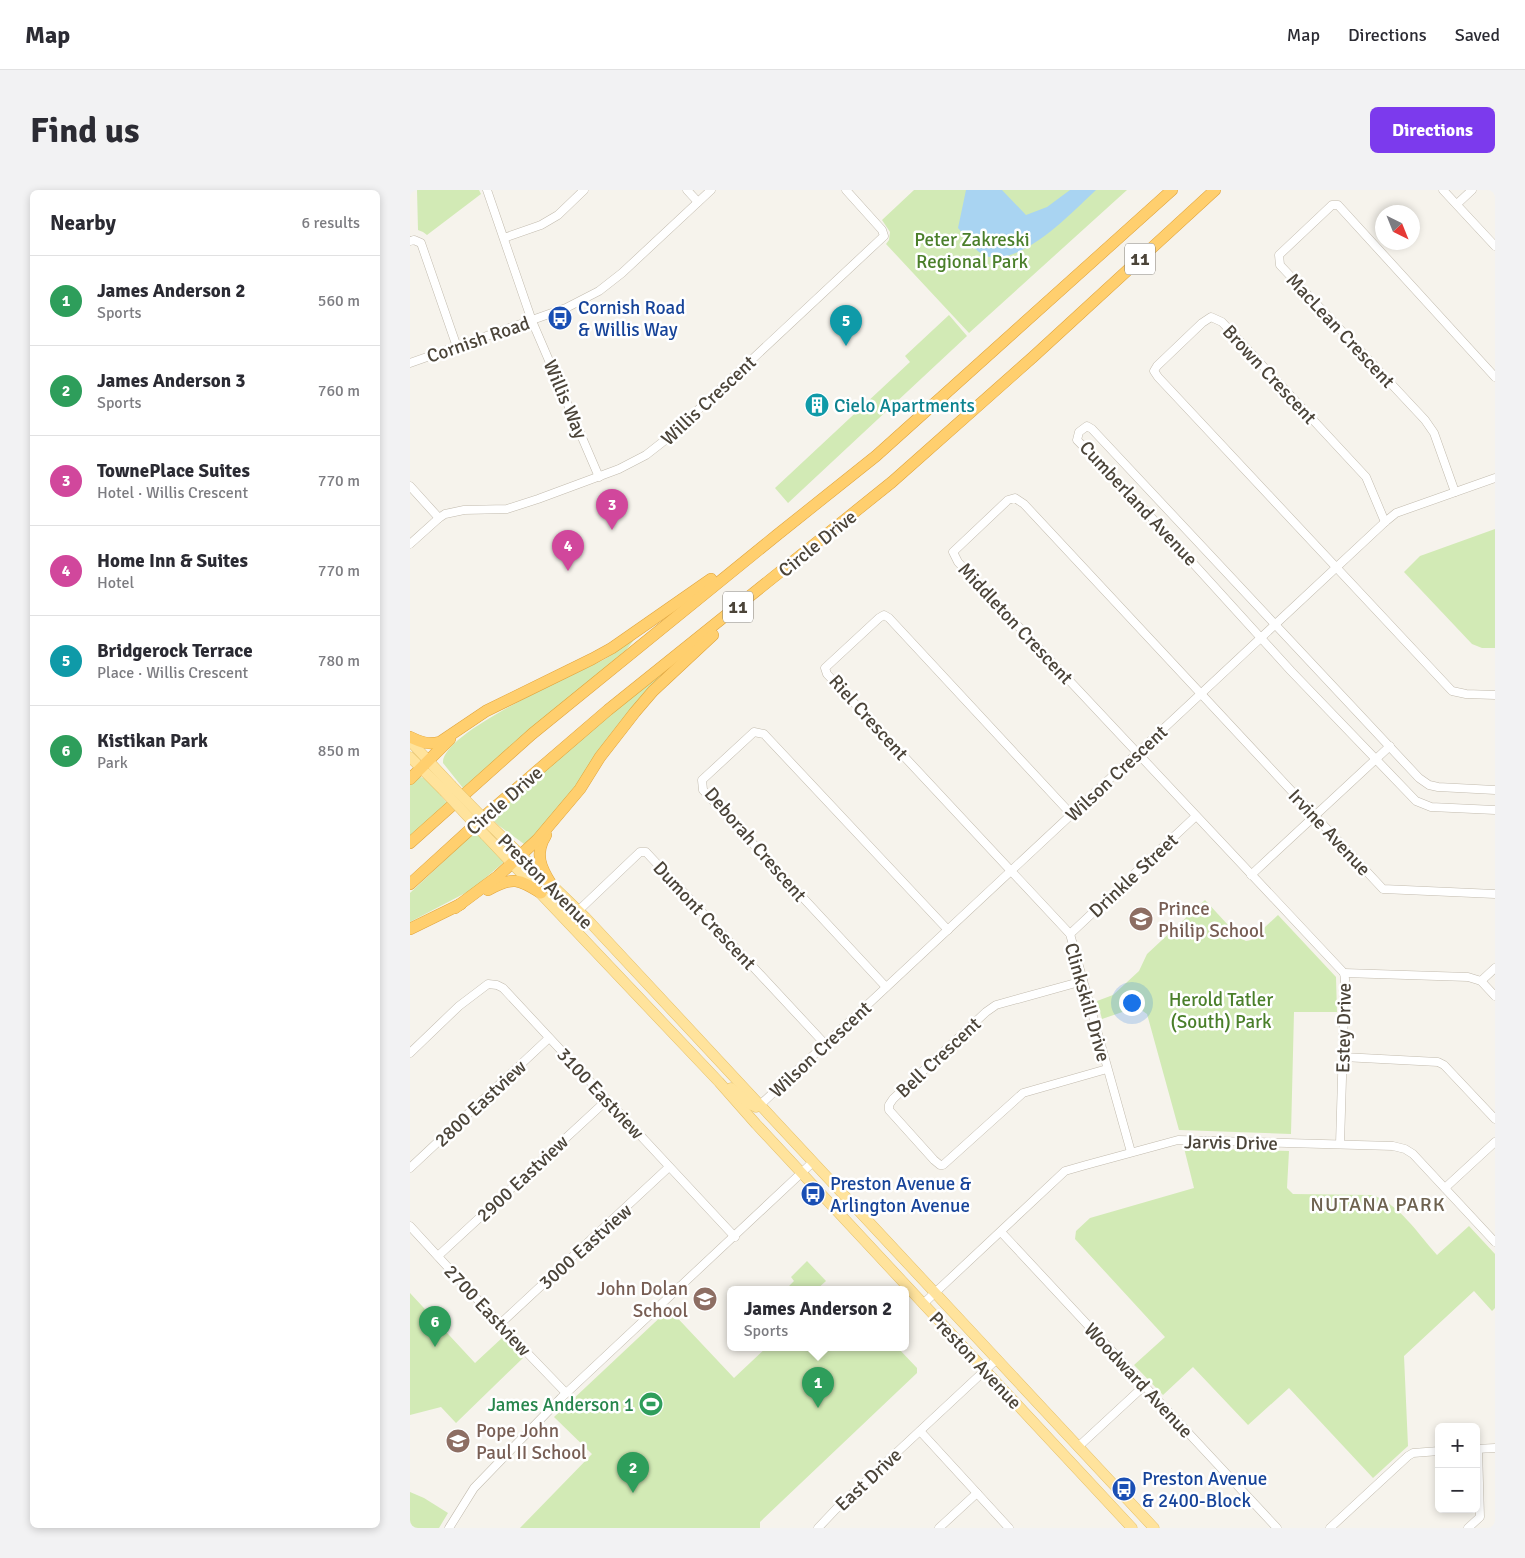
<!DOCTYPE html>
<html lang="en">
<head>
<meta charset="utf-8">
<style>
	:root { --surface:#fff; --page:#f2f2f3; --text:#2b2b33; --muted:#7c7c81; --line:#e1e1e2; --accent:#7c3aed }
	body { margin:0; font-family:Signika,sans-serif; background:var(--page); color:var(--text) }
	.controls { position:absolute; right:15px; bottom:15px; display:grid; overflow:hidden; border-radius:8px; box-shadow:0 2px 8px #0003 }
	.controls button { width:45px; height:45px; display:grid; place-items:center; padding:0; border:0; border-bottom:1px solid var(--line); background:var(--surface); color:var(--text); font:25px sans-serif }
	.compass { position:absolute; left:965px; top:15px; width:45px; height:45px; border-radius:50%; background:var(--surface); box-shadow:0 2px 8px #0003; rotate:137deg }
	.you { position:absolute; left:721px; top:812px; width:18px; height:18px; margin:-12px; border:4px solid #fff; border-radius:50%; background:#1a73e8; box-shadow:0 0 0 8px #1a73e833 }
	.badge { display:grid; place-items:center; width:32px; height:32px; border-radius:50%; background:var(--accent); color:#fff; font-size:16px; font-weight:700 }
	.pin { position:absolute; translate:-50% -41px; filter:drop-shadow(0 1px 2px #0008) }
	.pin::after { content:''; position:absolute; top:26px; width:18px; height:15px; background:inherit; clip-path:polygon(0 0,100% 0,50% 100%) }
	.popup { position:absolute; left:317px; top:1096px; width:182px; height:65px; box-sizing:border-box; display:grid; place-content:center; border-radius:8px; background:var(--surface); filter:drop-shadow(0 1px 4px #0005); font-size:16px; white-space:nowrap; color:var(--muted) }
	.popup b { font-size:19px; color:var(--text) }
	.popup::after { content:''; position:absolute; left:50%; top:100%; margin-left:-10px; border:10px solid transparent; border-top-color:var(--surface) }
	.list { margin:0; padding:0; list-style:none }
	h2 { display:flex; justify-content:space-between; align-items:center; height:65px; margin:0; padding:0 20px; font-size:21px }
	h2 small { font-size:16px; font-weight:400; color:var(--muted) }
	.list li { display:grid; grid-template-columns:32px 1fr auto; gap:15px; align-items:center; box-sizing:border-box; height:90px; padding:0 20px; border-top:1px solid var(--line) }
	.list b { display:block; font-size:19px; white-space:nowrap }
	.list p { margin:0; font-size:16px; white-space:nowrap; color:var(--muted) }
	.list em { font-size:16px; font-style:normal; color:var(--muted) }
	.map { position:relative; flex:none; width:1085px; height:1338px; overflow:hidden; border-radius:8px }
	header { display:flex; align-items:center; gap:30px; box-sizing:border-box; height:70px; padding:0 25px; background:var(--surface); border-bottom:1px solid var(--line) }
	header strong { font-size:24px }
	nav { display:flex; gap:28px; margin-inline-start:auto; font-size:18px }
	.intro { display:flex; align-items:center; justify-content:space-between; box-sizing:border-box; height:120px; padding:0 30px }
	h1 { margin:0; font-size:35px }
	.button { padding:12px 22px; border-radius:8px; background:var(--accent); color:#fff; font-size:18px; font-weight:700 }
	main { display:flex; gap:30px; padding:0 30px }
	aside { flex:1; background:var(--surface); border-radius:8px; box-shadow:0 2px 8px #0003 }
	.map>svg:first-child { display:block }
	.green { fill:#d2eab5 }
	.water { fill:#a9d4f2 }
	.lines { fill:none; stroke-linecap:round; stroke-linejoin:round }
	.minor-casing { stroke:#c2bbae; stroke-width:9 }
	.major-casing { stroke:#e6c16a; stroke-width:11 }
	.highway-casing { stroke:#e0a43c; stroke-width:12 }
	.minor { stroke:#fff; stroke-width:8 }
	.major { stroke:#ffe39c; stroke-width:10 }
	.highway { stroke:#ffcf6e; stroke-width:11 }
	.major-bridge-casing { stroke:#e6c16a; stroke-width:11; stroke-linecap:butt }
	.major-bridge { stroke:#ffe39c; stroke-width:10 }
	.labels { text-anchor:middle; stroke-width:5; stroke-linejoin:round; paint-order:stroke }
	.shield { fill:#fff; stroke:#817c74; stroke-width:1 }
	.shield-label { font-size:18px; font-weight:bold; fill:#4b4439 }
	.park-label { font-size:19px; fill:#4a7f2a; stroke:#fff }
	.transit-label { font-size:19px; fill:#164399; stroke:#fff; text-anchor:start }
	.street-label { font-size:19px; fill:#4b4439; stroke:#fff }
	.culture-label { font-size:19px; fill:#0d838f; stroke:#fff; text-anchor:start }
	.education-label { font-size:19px; fill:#785e54; stroke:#fff; text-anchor:start }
	.leisure-label { font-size:19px; fill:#27864d; stroke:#fff; text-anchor:end }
	.neighbourhood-label { font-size:20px; letter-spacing:1px; fill:#6e6250; stroke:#fff }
</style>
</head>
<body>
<header>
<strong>Map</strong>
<nav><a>Map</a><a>Directions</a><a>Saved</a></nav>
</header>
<div class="intro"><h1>Find us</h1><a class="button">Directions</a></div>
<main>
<aside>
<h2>Nearby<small>6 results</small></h2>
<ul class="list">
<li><span class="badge" style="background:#2e9e5b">1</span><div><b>James Anderson 2</b><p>Sports</p></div><em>560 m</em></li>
<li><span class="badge" style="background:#2e9e5b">2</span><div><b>James Anderson 3</b><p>Sports</p></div><em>760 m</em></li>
<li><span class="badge" style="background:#d1479c">3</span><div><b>TownePlace Suites</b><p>Hotel · Willis Crescent</p></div><em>770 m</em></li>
<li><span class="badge" style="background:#d1479c">4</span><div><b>Home Inn &amp; Suites</b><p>Hotel</p></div><em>770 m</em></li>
<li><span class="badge" style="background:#0f9aa8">5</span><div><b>Bridgerock Terrace</b><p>Place · Willis Crescent</p></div><em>780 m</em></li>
<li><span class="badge" style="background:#2e9e5b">6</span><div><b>Kistikan Park</b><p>Park</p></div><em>850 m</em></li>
</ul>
</aside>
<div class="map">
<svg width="1085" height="1338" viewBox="0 0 1085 1338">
	<rect width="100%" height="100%" fill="#f6f3ec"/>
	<!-- green -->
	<g class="green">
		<path d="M7 0H69L71 4 17 45 13 42 8 40Z"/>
		<path d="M504 0H717L559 143 476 54 479 50 480 42 472 30Z"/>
		<path d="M539 125 557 146 378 313 365 298 500 172 495 166Z"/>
		<path d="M1085 339V458H1072L1062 454 994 382 1010 366Z"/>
		<path d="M224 450 216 460 115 544 53 598 33 573C31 542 168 483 195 469 205 463 214 455 224 450Z"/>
		<path d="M261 476C234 503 210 530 188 561 171 585 158 612 138 634 131 642 122 648 114 654L88 635 80 627 165 554Z"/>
		<path d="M11 587 18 590 37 613 0 646V595L7 588Z"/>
		<path d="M65 642 92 666 93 673 61 700 0 732V703Z"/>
		<path d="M795 710 830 748 836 751 841 750 868 725 926 787 927 822H884L881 944 769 940 737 824 727 817 692 829 687 811 703 805 729 781 737 764Z"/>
		<path d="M774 958 879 961 877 998 883 1004 961 1005C988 1012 1009 1045 1027 1065L1059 1036 1085 1064V1118L1082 1121 1064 1101 994 1166 998 1256 963 1288 879 1198 838 1235 783 1177 753 1205 724 1175 755 1147 665 1049 666 1041 680 1028 784 998Z"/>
		<path d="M397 1071 416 1091 407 1099H380L378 1097 384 1091 381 1087Z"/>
		<path d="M0 1103 65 1173 93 1147 113 1168 46 1233 31 1217 0 1225Z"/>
		<path d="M259 1119 324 1188 357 1157H487L507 1178V1183L350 1332V1338H110L182 1264 144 1227Z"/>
		<path d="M0 1302 14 1308 38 1323 29 1338H0Z"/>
	</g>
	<!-- water -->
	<path class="water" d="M556 0H592L616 25 637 17 660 0H686C663 21 612 77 576 66 565 62 556 47 548 38Z"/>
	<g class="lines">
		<defs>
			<g id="minor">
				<path d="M77 0 122 131 189 287"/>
				<path d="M277 0 288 12"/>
				<path d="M1033 0 1085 56"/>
				<path d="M1047 14 1062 0"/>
				<path d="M94 48 131 35 148 25 174 0"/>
				<path d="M0 51 4 50 11 53 47 157"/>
				<path d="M0 173 156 118 189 101 212 83 301 0"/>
				<path d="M0 296 29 328"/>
				<path d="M1045 302 1024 243 1015 230 870 75 869 65 922 15H928L1085 187"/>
				<path d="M975 332 956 287 812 132 801 127 792 133 747 176 744 181 748 187 1042 501 1056 504 1085 505"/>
				<path d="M0 354 29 328 35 324 54 320 97 319 128 309 209 279 236 265 259 247 474 46 472 40 436 0"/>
				<path d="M1085 600 1028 597 1019 595 1009 588 682 239 677 236 669 242 667 250 721 305 881 481 1006 611 1021 617 1085 620"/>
				<path d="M661 624 479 428 474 425 469 428 415 478 417 484 660 744 721 962"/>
				<path d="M841 685 980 556"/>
				<path d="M168 721 230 662H236L415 854"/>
				<path d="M660 744 786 626"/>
				<path d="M934 783 1058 787 1071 791 1085 806"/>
				<path d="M673 791 586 815 576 822 483 909 479 915V920L524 970 530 975H533L613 903 697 879"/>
				<path d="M1071 791 1085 778"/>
				<path d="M476 797 293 600 292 590 344 542 354 544 538 740"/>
				<path d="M0 863 49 816 78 794 87 795 93 798 325 1047"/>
				<path d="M933 867 1028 872 1034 875 1085 929"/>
				<path d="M350 915 975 332 986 323 1085 288"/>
				<path d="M930 954 935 789 934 783 548 372 543 362 598 310 605 308 614 314 973 699 1085 704"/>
				<path d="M0 978 139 848"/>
				<path d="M1035 998 1085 952"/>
				<path d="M0 1036 101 1146 156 1203"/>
				<path d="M591 1042 867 1338"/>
				<path d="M28 1066 197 910"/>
				<path d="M513 1114 655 981 676 975 768 950 983 956 995 959 1003 964 1085 1052"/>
				<path d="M90 1134 259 977"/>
				<path d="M510 1241 599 1338"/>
				<path d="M668 1257 734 1196"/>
				<path d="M1066 1259 1085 1258"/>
				<path d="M39 1338 64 1298 151 1208 403 972"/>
				<path d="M408 1338 426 1319 586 1170"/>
				<path d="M529 1338 567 1303"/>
				<path d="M920 1338 998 1266 1003 1263 1029 1261"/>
				<path d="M1058 1338 1070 1327 1068 1259"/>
			</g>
			<g id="major">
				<path d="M0 551 41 595"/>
				<path d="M0 567 34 601"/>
				<path d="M82 637 175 727 744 1338"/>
				<path d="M75 645 309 892 346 934 722 1338"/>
				<path d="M321 898 338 913 346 917 349 916"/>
			</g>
			<g id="highway">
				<path d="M0 547C10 552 18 555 30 552L76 521 182 469 202 458 301 389"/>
				<path d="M0 589 40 549"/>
				<path d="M136 645C124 664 131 678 141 694"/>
				<path d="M0 653 122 544 367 345 466 266 762 0"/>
				<path d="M0 694 77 624 198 520 482 292 623 167 805 0"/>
				<path d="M78 700C103 686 109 689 131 703"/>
				<path d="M45 718 88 686 127 650 170 599 190 567 225 522 243 501 303 445"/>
				<path d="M0 739 51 714"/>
			</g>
		</defs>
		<!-- minor casing -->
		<use href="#minor" class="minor-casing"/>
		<!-- major casing -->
		<use href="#major" class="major-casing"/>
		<!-- highway casing -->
		<use href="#highway" class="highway-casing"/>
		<!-- minor -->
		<use href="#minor" class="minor"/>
		<!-- major -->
		<use href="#major" class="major"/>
		<!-- highway -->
		<use href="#highway" class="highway"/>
		<defs>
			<g id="major-bridge">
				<path d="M41 595 82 637"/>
				<path d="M34 601 75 645"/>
			</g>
		</defs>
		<!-- major-bridge casing -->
		<use href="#major-bridge" class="major-bridge-casing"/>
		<!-- major-bridge -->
		<use href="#major-bridge" class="major-bridge"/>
	</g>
	<!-- icons -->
	<defs>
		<symbol id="bus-disc" viewBox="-11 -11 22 22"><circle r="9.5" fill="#1a4fb4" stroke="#fff"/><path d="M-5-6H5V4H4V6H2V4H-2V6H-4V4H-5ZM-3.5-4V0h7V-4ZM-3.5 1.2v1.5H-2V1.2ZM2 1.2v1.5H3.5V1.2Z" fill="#fff"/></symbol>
		<symbol id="building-disc" viewBox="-11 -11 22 22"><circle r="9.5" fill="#0f9aa8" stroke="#fff"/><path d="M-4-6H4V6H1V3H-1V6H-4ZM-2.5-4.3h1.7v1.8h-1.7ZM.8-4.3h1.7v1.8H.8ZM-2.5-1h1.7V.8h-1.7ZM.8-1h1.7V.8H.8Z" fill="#fff"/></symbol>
		<symbol id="school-disc" viewBox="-11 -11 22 22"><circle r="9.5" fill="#8d6e63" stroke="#fff"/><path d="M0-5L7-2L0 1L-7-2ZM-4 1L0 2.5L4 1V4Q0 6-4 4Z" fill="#fff"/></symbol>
		<symbol id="stadium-disc" viewBox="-11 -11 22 22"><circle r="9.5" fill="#2e9e5b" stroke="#fff"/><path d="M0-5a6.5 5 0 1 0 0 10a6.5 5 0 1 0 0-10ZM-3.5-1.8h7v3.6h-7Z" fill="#fff"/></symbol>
	</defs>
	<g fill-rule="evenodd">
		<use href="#bus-disc" x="136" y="114" width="28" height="28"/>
		<use href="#building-disc" x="393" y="201" width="28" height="28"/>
		<use href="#school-disc" x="717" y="715" width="28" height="28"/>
		<use href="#bus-disc" x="389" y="990" width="28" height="28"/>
		<use href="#school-disc" x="281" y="1095" width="28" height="28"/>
		<use href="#stadium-disc" x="227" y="1200" width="28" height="28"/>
		<use href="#school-disc" x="34" y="1237" width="28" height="28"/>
		<use href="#bus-disc" x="700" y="1285" width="28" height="28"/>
	</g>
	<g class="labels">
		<!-- shield labels -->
		<g class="shield">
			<rect x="715" y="53.5" width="30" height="31" rx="4"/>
			<rect x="313" y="401.5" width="30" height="31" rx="4"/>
		</g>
		<g class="shield-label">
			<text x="730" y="75">11</text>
			<text x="328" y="423">11</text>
		</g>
		<!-- park labels -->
		<g class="park-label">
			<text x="562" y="56">Peter Zakreski<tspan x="562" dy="22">Regional Park</tspan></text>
			<text x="811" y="816">Herold Tatler<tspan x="811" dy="22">(South) Park</tspan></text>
		</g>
		<!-- transit labels -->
		<g class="transit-label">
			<text x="168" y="124">Cornish Road<tspan x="168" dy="22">&amp; Willis Way</tspan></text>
			<text x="420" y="1000">Preston Avenue &amp;<tspan x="420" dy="22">Arlington Avenue</tspan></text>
			<text x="732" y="1295">Preston Avenue<tspan x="732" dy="22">&amp; 2400-Block</tspan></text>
		</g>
		<!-- street labels -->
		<g class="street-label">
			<text transform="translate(931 140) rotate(47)" y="7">MacLean Crescent</text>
			<text transform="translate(68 149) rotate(-19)" y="7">Cornish Road</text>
			<text transform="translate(860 184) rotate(47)" y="7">Brown Crescent</text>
			<text transform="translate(156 209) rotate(67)" y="7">Willis Way</text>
			<text transform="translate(298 210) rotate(-43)" y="7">Willis Crescent</text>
			<text transform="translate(729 313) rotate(47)" y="7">Cumberland Avenue</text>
			<text transform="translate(407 353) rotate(-39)" y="7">Circle Drive</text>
			<text transform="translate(606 433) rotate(47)" y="7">Middleton Crescent</text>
			<text transform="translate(459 527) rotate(48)" y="7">Riel Crescent</text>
			<text transform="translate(706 583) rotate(-43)" y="7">Wilson Crescent</text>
			<text transform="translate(94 610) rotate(-41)" y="7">Circle Drive</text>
			<text transform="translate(920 642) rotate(47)" y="7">Irvine Avenue</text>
			<text transform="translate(346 654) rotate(49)" y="7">Deborah Crescent</text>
			<text transform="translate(723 685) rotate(-43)" y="7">Drinkle Street</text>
			<text transform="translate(136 691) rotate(45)" y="7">Preston Avenue</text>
			<text transform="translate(295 725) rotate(47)" y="7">Dumont Crescent</text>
			<text transform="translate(678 812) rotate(74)" y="7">Clinkskill Drive</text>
			<text transform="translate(933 838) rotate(-89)" y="7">Estey Drive</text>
			<text transform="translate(410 859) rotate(-43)" y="7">Wilson Crescent</text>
			<text transform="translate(528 867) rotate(-43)" y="7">Bell Crescent</text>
			<text transform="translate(191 903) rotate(47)" y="7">3100 Eastview</text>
			<text transform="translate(70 913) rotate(-43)" y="7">2800 Eastview</text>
			<text transform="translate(821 952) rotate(1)" y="7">Jarvis Drive</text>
			<text transform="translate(112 988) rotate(-43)" y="7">2900 Eastview</text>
			<text transform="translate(175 1056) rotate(-42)" y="7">3000 Eastview</text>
			<text transform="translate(78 1120) rotate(47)" y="7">2700 Eastview</text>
			<text transform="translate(566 1170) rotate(47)" y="7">Preston Avenue</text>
			<text transform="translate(729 1190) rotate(47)" y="7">Woodward Avenue</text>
			<text transform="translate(458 1289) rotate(-43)" y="7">East Drive</text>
		</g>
		<!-- culture labels -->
		<g class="culture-label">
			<text x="424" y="222">Cielo Apartments</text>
		</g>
		<!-- education labels -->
		<g class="education-label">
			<text x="748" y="725">Prince<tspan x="748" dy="22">Philip School</tspan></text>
			<text x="278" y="1105" text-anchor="end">John Dolan<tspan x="278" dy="22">School</tspan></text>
			<text x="66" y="1247">Pope John<tspan x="66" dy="22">Paul II School</tspan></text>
		</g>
		<!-- leisure labels -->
		<g class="leisure-label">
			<text x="224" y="1221">James Anderson 1</text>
		</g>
		<!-- neighbourhood labels -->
		<g class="neighbourhood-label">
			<text x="968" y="1021">NUTANA PARK</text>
		</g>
	</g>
</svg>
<div class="controls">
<button>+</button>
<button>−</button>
</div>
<svg class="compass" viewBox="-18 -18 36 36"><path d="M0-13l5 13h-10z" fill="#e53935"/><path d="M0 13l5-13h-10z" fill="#7c7c81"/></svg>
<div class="you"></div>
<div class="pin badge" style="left:408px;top:1218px;background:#2e9e5b">1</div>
<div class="popup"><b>James Anderson 2</b>Sports</div>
<div class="pin badge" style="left:223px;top:1303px;background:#2e9e5b">2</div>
<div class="pin badge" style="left:202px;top:340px;background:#d1479c">3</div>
<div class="pin badge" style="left:158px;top:381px;background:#d1479c">4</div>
<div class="pin badge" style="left:436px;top:156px;background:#0f9aa8">5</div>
<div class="pin badge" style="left:25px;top:1157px;background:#2e9e5b">6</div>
</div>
</main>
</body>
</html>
